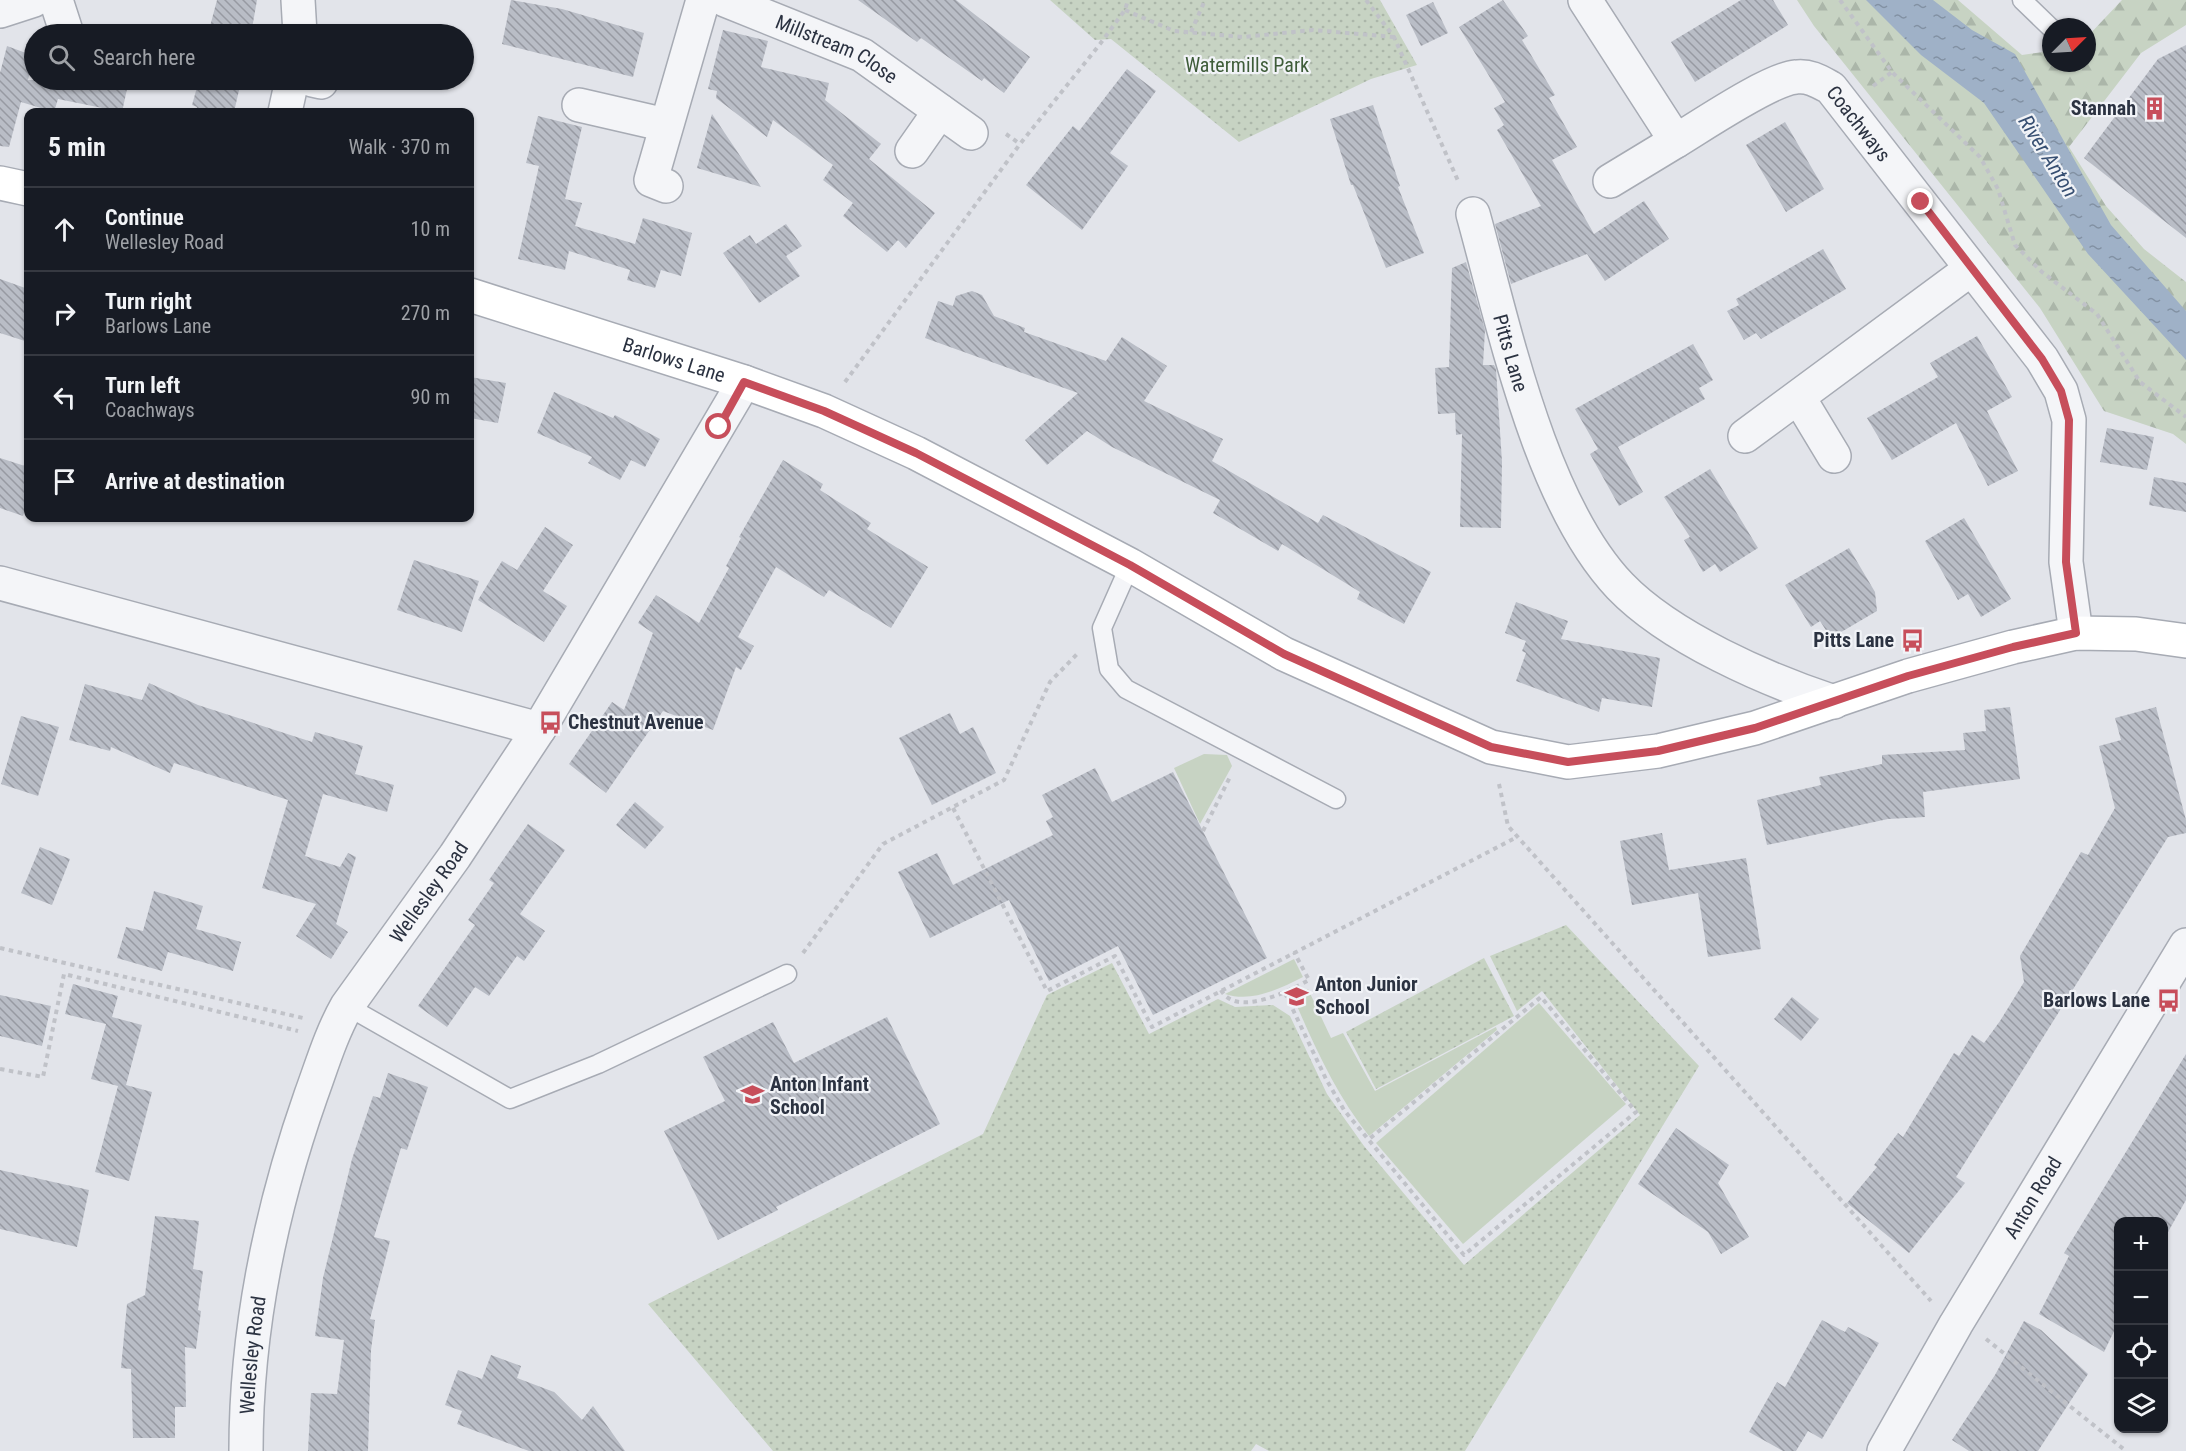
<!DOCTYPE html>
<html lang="en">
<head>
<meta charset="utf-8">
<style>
	:root { --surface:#171b24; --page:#20242c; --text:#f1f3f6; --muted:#9ea1a6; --line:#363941 }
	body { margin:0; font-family:"Roboto Condensed",sans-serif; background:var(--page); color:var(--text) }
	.controls { position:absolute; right:18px; bottom:18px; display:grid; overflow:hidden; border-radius:12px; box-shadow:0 2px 4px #0004 }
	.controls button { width:54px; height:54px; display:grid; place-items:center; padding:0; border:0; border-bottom:2px solid var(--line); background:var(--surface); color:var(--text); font:30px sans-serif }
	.compass { position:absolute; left:2042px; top:18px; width:54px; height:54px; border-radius:50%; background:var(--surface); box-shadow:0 2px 4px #0004; rotate:66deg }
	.stop { position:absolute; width:18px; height:18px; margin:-14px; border:4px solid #c74e5b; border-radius:50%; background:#fff }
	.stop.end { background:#c74e5b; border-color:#fff; box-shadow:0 2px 6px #0008 }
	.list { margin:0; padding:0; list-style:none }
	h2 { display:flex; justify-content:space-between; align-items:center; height:78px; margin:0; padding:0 24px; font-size:26px }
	h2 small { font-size:20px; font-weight:400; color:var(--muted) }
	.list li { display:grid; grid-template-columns:39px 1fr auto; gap:18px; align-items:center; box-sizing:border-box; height:84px; padding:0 24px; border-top:2px solid var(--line) }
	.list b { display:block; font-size:22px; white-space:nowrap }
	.list p { margin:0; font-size:20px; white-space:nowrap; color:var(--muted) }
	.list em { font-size:20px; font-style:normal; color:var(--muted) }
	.icon { flex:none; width:33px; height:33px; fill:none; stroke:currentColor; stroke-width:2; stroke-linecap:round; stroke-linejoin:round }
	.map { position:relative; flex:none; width:2186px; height:1451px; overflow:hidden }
	.search { position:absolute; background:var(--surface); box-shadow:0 2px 4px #0004; left:24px; top:24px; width:450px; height:66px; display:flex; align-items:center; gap:15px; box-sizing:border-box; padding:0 21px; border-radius:33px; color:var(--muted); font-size:22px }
	.panel { position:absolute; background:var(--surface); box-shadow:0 2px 4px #0004; left:24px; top:108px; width:450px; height:414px; border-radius:12px }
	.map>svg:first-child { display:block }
	.grass { fill:#c7d3c3 }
	.forest { fill:url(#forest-firs) }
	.park { fill:url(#park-dots) }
	.water { fill:url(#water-ripples) }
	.building { fill:url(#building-back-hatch) }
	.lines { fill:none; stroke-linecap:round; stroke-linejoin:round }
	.lane-casing { stroke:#a7abb4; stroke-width:21 }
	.street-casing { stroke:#a7abb4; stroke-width:36 }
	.secondary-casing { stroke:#a7abb4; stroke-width:36 }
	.path { stroke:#c0c2c8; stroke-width:4; stroke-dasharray:4.5 4.5; stroke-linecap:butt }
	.lane { stroke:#f4f5f8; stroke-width:18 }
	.street { stroke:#f4f5f8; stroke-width:33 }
	.secondary { stroke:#fff; stroke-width:33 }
	.route { stroke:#c74e5b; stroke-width:8 }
	.labels { text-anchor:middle; stroke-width:4.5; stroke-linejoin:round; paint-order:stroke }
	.street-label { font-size:20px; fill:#2b3241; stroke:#f1f3f7 }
	.park-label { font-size:20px; fill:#3e5c39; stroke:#f1f3f7 }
	.poi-label { font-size:20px; font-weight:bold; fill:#2b3241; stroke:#f1f3f7; text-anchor:end }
	.water-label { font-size:21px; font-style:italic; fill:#374f72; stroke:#f1f3f7 }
</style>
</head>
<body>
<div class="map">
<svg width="2186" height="1451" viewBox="0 0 2186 1451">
	<defs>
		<pattern id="forest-firs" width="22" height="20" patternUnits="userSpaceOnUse" patternTransform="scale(1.5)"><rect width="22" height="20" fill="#c7d3c3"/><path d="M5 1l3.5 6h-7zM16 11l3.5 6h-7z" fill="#abb6a9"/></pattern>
		<pattern id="park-dots" width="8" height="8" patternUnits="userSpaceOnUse" patternTransform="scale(1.5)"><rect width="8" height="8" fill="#c7d3c3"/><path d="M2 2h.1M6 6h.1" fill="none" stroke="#abb6a9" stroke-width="1.8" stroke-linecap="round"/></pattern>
		<pattern id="water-ripples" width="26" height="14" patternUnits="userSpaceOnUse" patternTransform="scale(1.5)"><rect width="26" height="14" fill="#9fb1c7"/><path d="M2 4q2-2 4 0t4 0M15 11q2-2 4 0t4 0" fill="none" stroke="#8291a3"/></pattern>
		<pattern id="building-back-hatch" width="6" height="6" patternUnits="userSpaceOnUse" patternTransform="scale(1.5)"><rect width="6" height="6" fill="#b9bdc6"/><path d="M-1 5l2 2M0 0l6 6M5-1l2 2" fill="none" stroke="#979aa2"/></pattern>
	</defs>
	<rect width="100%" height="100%" fill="#e2e4ea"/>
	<!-- grass -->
	<g class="grass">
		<path d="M1204 754 1227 755 1232 766 1200 824 1174 768Z"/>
		<path d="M1294 959 1303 977C1279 989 1252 1003 1225 994Z"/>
		<path d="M1308 989 1331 1038 1343 1033 1375 1091 1496 1027 1497 1030 1369 1136C1335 1093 1315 1047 1293 997Z"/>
		<path d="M1539 1003 1626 1104 1463 1244 1376 1143Z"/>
	</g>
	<!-- forest -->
	<path class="forest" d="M1797 0H1958L2022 55 2051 51V63H2087V37L2122 0H2186V25L2141 53 2069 147 2106 206 2144 249 2186 282V444L2173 434 2104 411 2040 308 1814 26Z"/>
	<!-- park -->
	<g class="park">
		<path d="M1050 0H1380L1417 65 1371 79 1239 142 1111 39 1095 40Z"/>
		<path d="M1566 925 1699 1066 1465 1451H1269L1256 1444 1251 1451H773L648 1304 983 1134 1047 995 1112 963 1149 1034 1218 999 1235 1007 1273 1005 1290 1016 1327 1094 1364 1146 1464 1265 1640 1115 1542 991 1517 1011 1490 956Z"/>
		<path d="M1484 958 1514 1016 1376 1089 1346 1032Z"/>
	</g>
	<!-- water -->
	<path class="water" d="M1866 0H1933L1972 30 2015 54 2111 225 2186 311V360L2088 254 1984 103 1921 55Z"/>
	<!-- building -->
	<g class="building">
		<path d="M217 0H257L251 34H208Z"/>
		<path d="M511 0 562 9 644 33 633 77 502 44Z"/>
		<path d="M858 0H956L1030 57 1004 93 984 78 982 81 921 38 917 42Z"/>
		<path d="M1503 0 1528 36 1522 40 1555 95 1549 98 1577 147 1552 160 1594 234 1644 201 1669 239 1605 281 1587 254 1511 284 1495 224 1541 206 1497 130 1504 125 1494 108 1505 102 1459 27Z"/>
		<path d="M1741 0H1773L1788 25 1695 82 1671 42Z"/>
		<path d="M1433 2 1448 33 1421 46 1406 15Z"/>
		<path d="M723 30 768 41 761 67 829 83 825 100 881 144 869 159 935 213 906 248 898 240 887 252 843 216 853 203 823 180 833 165 773 120 767 137 716 98 717 91 708 89Z"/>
		<path d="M2186 45V238L2084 158 2158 59Z"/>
		<path d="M7 46 34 56 28 80H129L122 112 58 99 54 112 21 102 9 147 0 146V73Z"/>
		<path d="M1127 69 1156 91 1110 153 1128 166 1082 230 1026 185 1073 126 1079 131Z"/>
		<path d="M199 80H216L240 86 234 112H195L197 107 192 105Z"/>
		<path d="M1373 105 1400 186 1398 187 1424 253 1386 268 1353 185H1351L1330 119Z"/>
		<path d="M712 114 761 187 697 168Z"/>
		<path d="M538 116 582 127 565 199 582 203 575 226 635 244 643 218 692 233 681 276 661 270 655 288 627 280 630 270 569 251 565 270 518 259 539 166 526 163Z"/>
		<path d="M1785 122 1824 189 1786 212 1746 145Z"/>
		<path d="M786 224 802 246 786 256 800 276 759 303 723 253 750 235 756 244Z"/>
		<path d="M1823 249 1846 289 1761 339 1756 333 1744 340 1727 311 1739 305 1736 299Z"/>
		<path d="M1466 262 1485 330 1483 365H1494L1496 369 1502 462 1501 528 1460 527 1462 434 1456 435 1455 413 1438 414 1435 368 1449 367 1452 268Z"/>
		<path d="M0 279 28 289V342L0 333Z"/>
		<path d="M972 291 982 295 994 316 1025 328 1024 332 1106 361 1122 337 1167 366 1144 401 1223 439 1212 461 1318 523 1323 515 1431 572 1404 624 1357 599 1360 592 1282 544 1278 551 1213 513 1220 500 1112 447 1087 431 1047 465 1025 440 1078 393 925 338 938 301 953 306 956 296Z"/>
		<path d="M1977 336 2012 397 1987 411 2018 471 1988 486 1956 423 1892 460 1867 418 1938 377 1930 363Z"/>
		<path d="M1693 344 1713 380 1699 388 1705 399 1618 447 1643 492 1619 506 1590 454 1598 449 1575 409Z"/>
		<path d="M470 377 506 383 498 423 470 418Z"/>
		<path d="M554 392 613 418 615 415 660 439 645 467 631 460 620 480 588 463 592 457 537 433Z"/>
		<path d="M2107 428 2154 437 2147 470 2100 462Z"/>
		<path d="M0 458 28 467V499L23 516 0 508Z"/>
		<path d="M783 460 823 484 820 490 871 523 867 529 928 567 891 628 829 590 824 597 776 567 738 637 754 646 741 670 736 667 713 730 663 711 606 793 569 764 612 702 624 710 653 633 638 623 656 595 699 623 729 568 726 566 741 538 739 537Z"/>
		<path d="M1710 469 1758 548 1720 572 1715 564 1703 572 1684 540 1690 537 1664 497Z"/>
		<path d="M2154 477 2186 483V512L2149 505Z"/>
		<path d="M1964 518 2011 599 1981 617 1968 594 1958 600 1925 541Z"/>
		<path d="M545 527 573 545 543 591 567 606 544 642 478 600 502 561 517 570Z"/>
		<path d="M1849 548 1875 592 1877 611 1831 638 1820 621 1811 627 1785 585Z"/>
		<path d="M414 560 479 581 462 632 397 610Z"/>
		<path d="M1516 602 1568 621 1561 639 1660 658 1652 707 1602 698 1599 712 1516 681 1526 653 1522 651 1526 641 1505 633Z"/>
		<path d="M149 683 198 705 312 742 315 732 363 746 355 774 394 785 387 812 323 794 305 856 340 867 348 853 356 857 336 924 348 932 331 959 296 936 316 904 262 888 288 800 174 763 170 773 111 747 110 751 69 740 85 684 142 700Z"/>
		<path d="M2010 707 2020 779 1923 792 1925 817 1888 819 1767 845 1757 800 1821 785 1819 777 1882 764V755L1965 750 1963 733 1986 731 1984 710Z"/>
		<path d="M2156 707 2186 820V833L2168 837 1956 1177 1965 1183 1909 1253 1847 1203 1877 1167 1874 1165 1898 1133 1903 1137 1954 1053 1959 1056 1972 1035 1984 1043 2000 1021 2024 982 2020 956 2081 852 2088 855 2115 808 2099 746 2121 740 2115 718Z"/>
		<path d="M950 713 960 734 973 727 996 773 932 805 899 738Z"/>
		<path d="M21 716 59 727 38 796 1 784Z"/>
		<path d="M1095 768 1112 802 1173 772 1267 958 1153 1015 1118 946 1049 981 1009 900 930 938 898 872 937 853 953 885 1053 835 1046 821 1053 817 1042 795Z"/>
		<path d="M635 802 664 827 645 849 616 825Z"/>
		<path d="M528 824 565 850 520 914 545 931 524 961 517 956 489 996 475 987 447 1027 418 1006 475 925 468 920 494 883 489 880Z"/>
		<path d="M1662 833 1669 870 1746 858 1761 949 1708 957 1698 893 1632 905 1620 841Z"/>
		<path d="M40 847 70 859 52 905 21 893Z"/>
		<path d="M154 891 203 906 196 929 241 942 233 971 168 952 162 971 117 958 126 927 143 931Z"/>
		<path d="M73 984 118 996 112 1017 142 1025 126 1085 152 1092 129 1181 95 1172 118 1086 91 1079 106 1024 65 1014Z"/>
		<path d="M0 995 51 1006 42 1046 0 1036Z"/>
		<path d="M1792 997 1819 1019 1801 1041 1774 1019Z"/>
		<path d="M887 1017 940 1124 776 1207 778 1210 718 1240 664 1131 725 1101 703 1057 773 1022 794 1063Z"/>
		<path d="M2186 1054V1200L2163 1241V1221H2118V1323L2104 1352 2039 1314 2069 1256 2064 1253Z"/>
		<path d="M388 1073 428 1087 407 1150 401 1148 374 1237 390 1241 370 1319 375 1320 371 1350 368 1451H308L311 1393 337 1394 344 1340 315 1336 323 1278 352 1159 373 1096 380 1098Z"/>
		<path d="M1676 1128 1729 1165 1718 1183 1749 1237 1721 1254 1708 1232 1638 1184Z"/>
		<path d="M0 1170 89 1190 77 1247 0 1229Z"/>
		<path d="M155 1216 199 1221 193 1269 203 1271 198 1310 201 1311 196 1349 185 1347 186 1407H175V1438H133L131 1369 121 1368 127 1304 145 1295Z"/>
		<path d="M1822 1320 1845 1332 1848 1327 1879 1343 1822 1439 1808 1431 1796 1451H1783L1749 1432 1777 1382 1785 1387Z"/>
		<path d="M2024 1321 2041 1330 2088 1374 2038 1451H1969L1952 1440 1995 1375Z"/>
		<path d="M491 1355 521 1366 517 1378 554 1392 582 1420 593 1406 625 1451H529L457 1424 462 1411 445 1405 458 1370 482 1379Z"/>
	</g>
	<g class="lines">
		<defs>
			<g id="lane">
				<path d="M2022 0 2051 28"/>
				<path d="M1130 565 1102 628 1109 669 1126 689 1336 799"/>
				<path d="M347 1006 510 1099 598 1064 787 974"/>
			</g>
			<g id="street">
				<path d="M56 0 67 34"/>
				<path d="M298 0 300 34"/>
				<path id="s1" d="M725 0 862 55 971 133"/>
				<path id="s2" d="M1585 0 1676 141C1701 126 1770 79 1796 77 1809 75 1820 82 1831 88L2042 359 2061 391 2069 420 2066 562 2076 633"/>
				<path d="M0 11 34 0"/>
				<path d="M312 80 321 82"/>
				<path d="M579 105 666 125"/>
				<path d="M285 112 292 80"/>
				<path d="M912 151 940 111"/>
				<path d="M1610 181 1676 141"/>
				<path d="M666 186 651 180 703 0"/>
				<path id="s3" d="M1473 214C1504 326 1540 502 1620 586 1670 638 1767 680 1834 702"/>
				<path d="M1799 398 1834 456"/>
				<path d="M1745 436 1971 269"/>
				<path d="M0 583 539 729"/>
				<path id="s4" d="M246 1451C246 1330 271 1209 311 1095 322 1065 331 1034 347 1006L455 856 539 729 744 382"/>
				<path id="s5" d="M1884 1451 1956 1324 2186 945"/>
			</g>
			<g id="secondary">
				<path d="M0 183 28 189"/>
				<path id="s6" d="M470 295 744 382 824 411 916 453 1130 565 1284 654 1491 747 1568 762 1658 751 1755 728 1908 676 2013 647 2076 633 2136 634 2186 641"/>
			</g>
		</defs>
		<!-- lane casing -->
		<use href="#lane" class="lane-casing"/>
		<!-- street casing -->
		<use href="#street" class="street-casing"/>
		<!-- secondary casing -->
		<use href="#secondary" class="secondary-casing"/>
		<!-- path -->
		<g class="path">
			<path d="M1366 0 1394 37 1459 183"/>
			<path d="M1840 0 1892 72 1980 157 1998 189 2015 245 2042 272 2097 314 2140 382 2186 417"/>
			<path d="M1125 10 1174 31 1243 37 1313 30 1394 37"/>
			<path d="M1191 32 1205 0"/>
			<path d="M1873 86 1892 72"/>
			<path d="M1006 134 1020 144"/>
			<path d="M845 382 1020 144 1100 44 1125 10 1128 0"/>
			<path d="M1499 784 1508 826 1931 1301"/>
			<path d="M953 808 1047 991 1115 956 1152 1027 1517 837"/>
			<path d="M1203 831 1231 775"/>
			<path d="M0 948 303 1018"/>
			<path d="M803 953 883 844 1004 780 1050 682 1079 652"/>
			<path d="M1221 990C1236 1018 1289 991 1309 980L1294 952"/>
			<path d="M1285 993 1326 1079 1344 1110 1464 1255 1636 1112 1541 997 1368 1140"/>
			<path d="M0 1069 43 1077 64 974 298 1031"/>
			<path d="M1986 1339 2126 1451"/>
		</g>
		<!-- lane -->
		<use href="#lane" class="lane"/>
		<!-- street -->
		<use href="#street" class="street"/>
		<!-- secondary -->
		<use href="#secondary" class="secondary"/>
	</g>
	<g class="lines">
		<!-- route -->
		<path class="route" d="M719 427 744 382 824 411 916 453 1130 565 1284 654 1491 747 1568 762 1658 751 1755 728 1908 676 2013 647 2076 633 2066 562 2069 420 2061 391 2042 359 1921 202"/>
	</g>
	<!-- icons -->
	<defs>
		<symbol id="building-bare" viewBox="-9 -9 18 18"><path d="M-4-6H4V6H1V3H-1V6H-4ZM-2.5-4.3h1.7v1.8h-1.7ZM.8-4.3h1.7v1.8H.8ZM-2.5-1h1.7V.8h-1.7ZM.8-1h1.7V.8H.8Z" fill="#c74e5b" stroke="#f1f3f7" stroke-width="2.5" paint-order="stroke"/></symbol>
		<symbol id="bus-bare" viewBox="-9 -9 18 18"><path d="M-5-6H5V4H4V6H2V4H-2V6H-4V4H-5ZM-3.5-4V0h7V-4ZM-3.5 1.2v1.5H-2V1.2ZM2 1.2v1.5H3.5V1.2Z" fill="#c74e5b" stroke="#f1f3f7" stroke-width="2.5" paint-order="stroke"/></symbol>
		<symbol id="school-bare" viewBox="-9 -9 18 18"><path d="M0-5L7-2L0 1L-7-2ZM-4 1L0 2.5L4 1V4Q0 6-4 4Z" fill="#c74e5b" stroke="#f1f3f7" stroke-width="2.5" paint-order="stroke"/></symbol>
	</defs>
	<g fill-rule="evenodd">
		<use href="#building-bare" x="2138" y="92" width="33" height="33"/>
		<use href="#bus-bare" x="1896" y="624" width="33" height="33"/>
		<use href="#bus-bare" x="534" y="706" width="33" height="33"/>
		<use href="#school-bare" x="1280" y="980" width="33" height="33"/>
		<use href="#bus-bare" x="2152" y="984" width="33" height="33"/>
		<use href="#school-bare" x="736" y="1078" width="33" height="33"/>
	</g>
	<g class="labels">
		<!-- street labels -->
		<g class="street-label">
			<text dy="7" stroke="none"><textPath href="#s1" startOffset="122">Millstream Close</textPath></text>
			<text dy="7" stroke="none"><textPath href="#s2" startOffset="387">Coachways</textPath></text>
			<text dy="7" stroke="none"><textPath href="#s3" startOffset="144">Pitts Lane</textPath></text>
			<text dy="7" stroke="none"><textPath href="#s6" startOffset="214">Barlows Lane</textPath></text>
			<text dy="7" stroke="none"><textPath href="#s4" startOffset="600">Wellesley Road</textPath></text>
			<text dy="7" stroke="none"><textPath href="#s5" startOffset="294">Anton Road</textPath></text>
			<text dy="7" stroke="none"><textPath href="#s4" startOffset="96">Wellesley Road</textPath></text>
		</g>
		<!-- park labels -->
		<g class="park-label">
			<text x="1247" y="72">Watermills Park</text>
		</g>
		<!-- poi labels -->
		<g class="poi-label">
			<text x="2136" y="115">Stannah</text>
			<text x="1894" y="647">Pitts Lane</text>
			<text x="568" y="729" text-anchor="start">Chestnut Avenue</text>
			<text x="1315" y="991" text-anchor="start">Anton Junior<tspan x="1315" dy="23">School</tspan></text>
			<text x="2150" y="1007">Barlows Lane</text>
			<text x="770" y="1091" text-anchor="start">Anton Infant<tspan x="770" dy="23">School</tspan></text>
		</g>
		<!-- water labels -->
		<g class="water-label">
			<text transform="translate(2048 156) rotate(58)" y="7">River Anton</text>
		</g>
	</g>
</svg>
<div class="controls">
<button>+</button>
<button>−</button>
<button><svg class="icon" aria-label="locate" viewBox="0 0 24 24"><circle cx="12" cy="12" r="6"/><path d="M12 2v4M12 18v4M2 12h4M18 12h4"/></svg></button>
<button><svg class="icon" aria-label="layers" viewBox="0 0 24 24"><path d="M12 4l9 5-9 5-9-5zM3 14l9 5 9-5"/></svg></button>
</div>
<svg class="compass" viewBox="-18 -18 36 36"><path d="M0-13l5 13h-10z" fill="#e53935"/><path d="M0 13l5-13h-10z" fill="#9ea1a6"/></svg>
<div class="stop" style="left:719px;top:427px"></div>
<div class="stop end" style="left:1921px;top:202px"></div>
<div class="search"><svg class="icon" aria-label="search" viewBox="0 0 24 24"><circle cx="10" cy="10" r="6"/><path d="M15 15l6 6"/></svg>Search here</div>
<section class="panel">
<h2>5 min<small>Walk · 370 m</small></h2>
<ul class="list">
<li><svg class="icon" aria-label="ahead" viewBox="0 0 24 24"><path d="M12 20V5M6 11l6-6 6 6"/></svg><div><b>Continue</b><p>Wellesley Road</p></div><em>10 m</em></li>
<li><svg class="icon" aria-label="right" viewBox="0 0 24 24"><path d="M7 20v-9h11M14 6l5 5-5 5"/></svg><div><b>Turn right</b><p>Barlows Lane</p></div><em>270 m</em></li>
<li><svg class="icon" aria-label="left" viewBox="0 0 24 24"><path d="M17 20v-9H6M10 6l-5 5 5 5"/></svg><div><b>Turn left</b><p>Coachways</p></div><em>90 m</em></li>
<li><svg class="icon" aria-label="arrive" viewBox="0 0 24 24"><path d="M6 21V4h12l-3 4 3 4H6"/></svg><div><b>Arrive at destination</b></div></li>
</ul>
</section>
</div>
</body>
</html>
